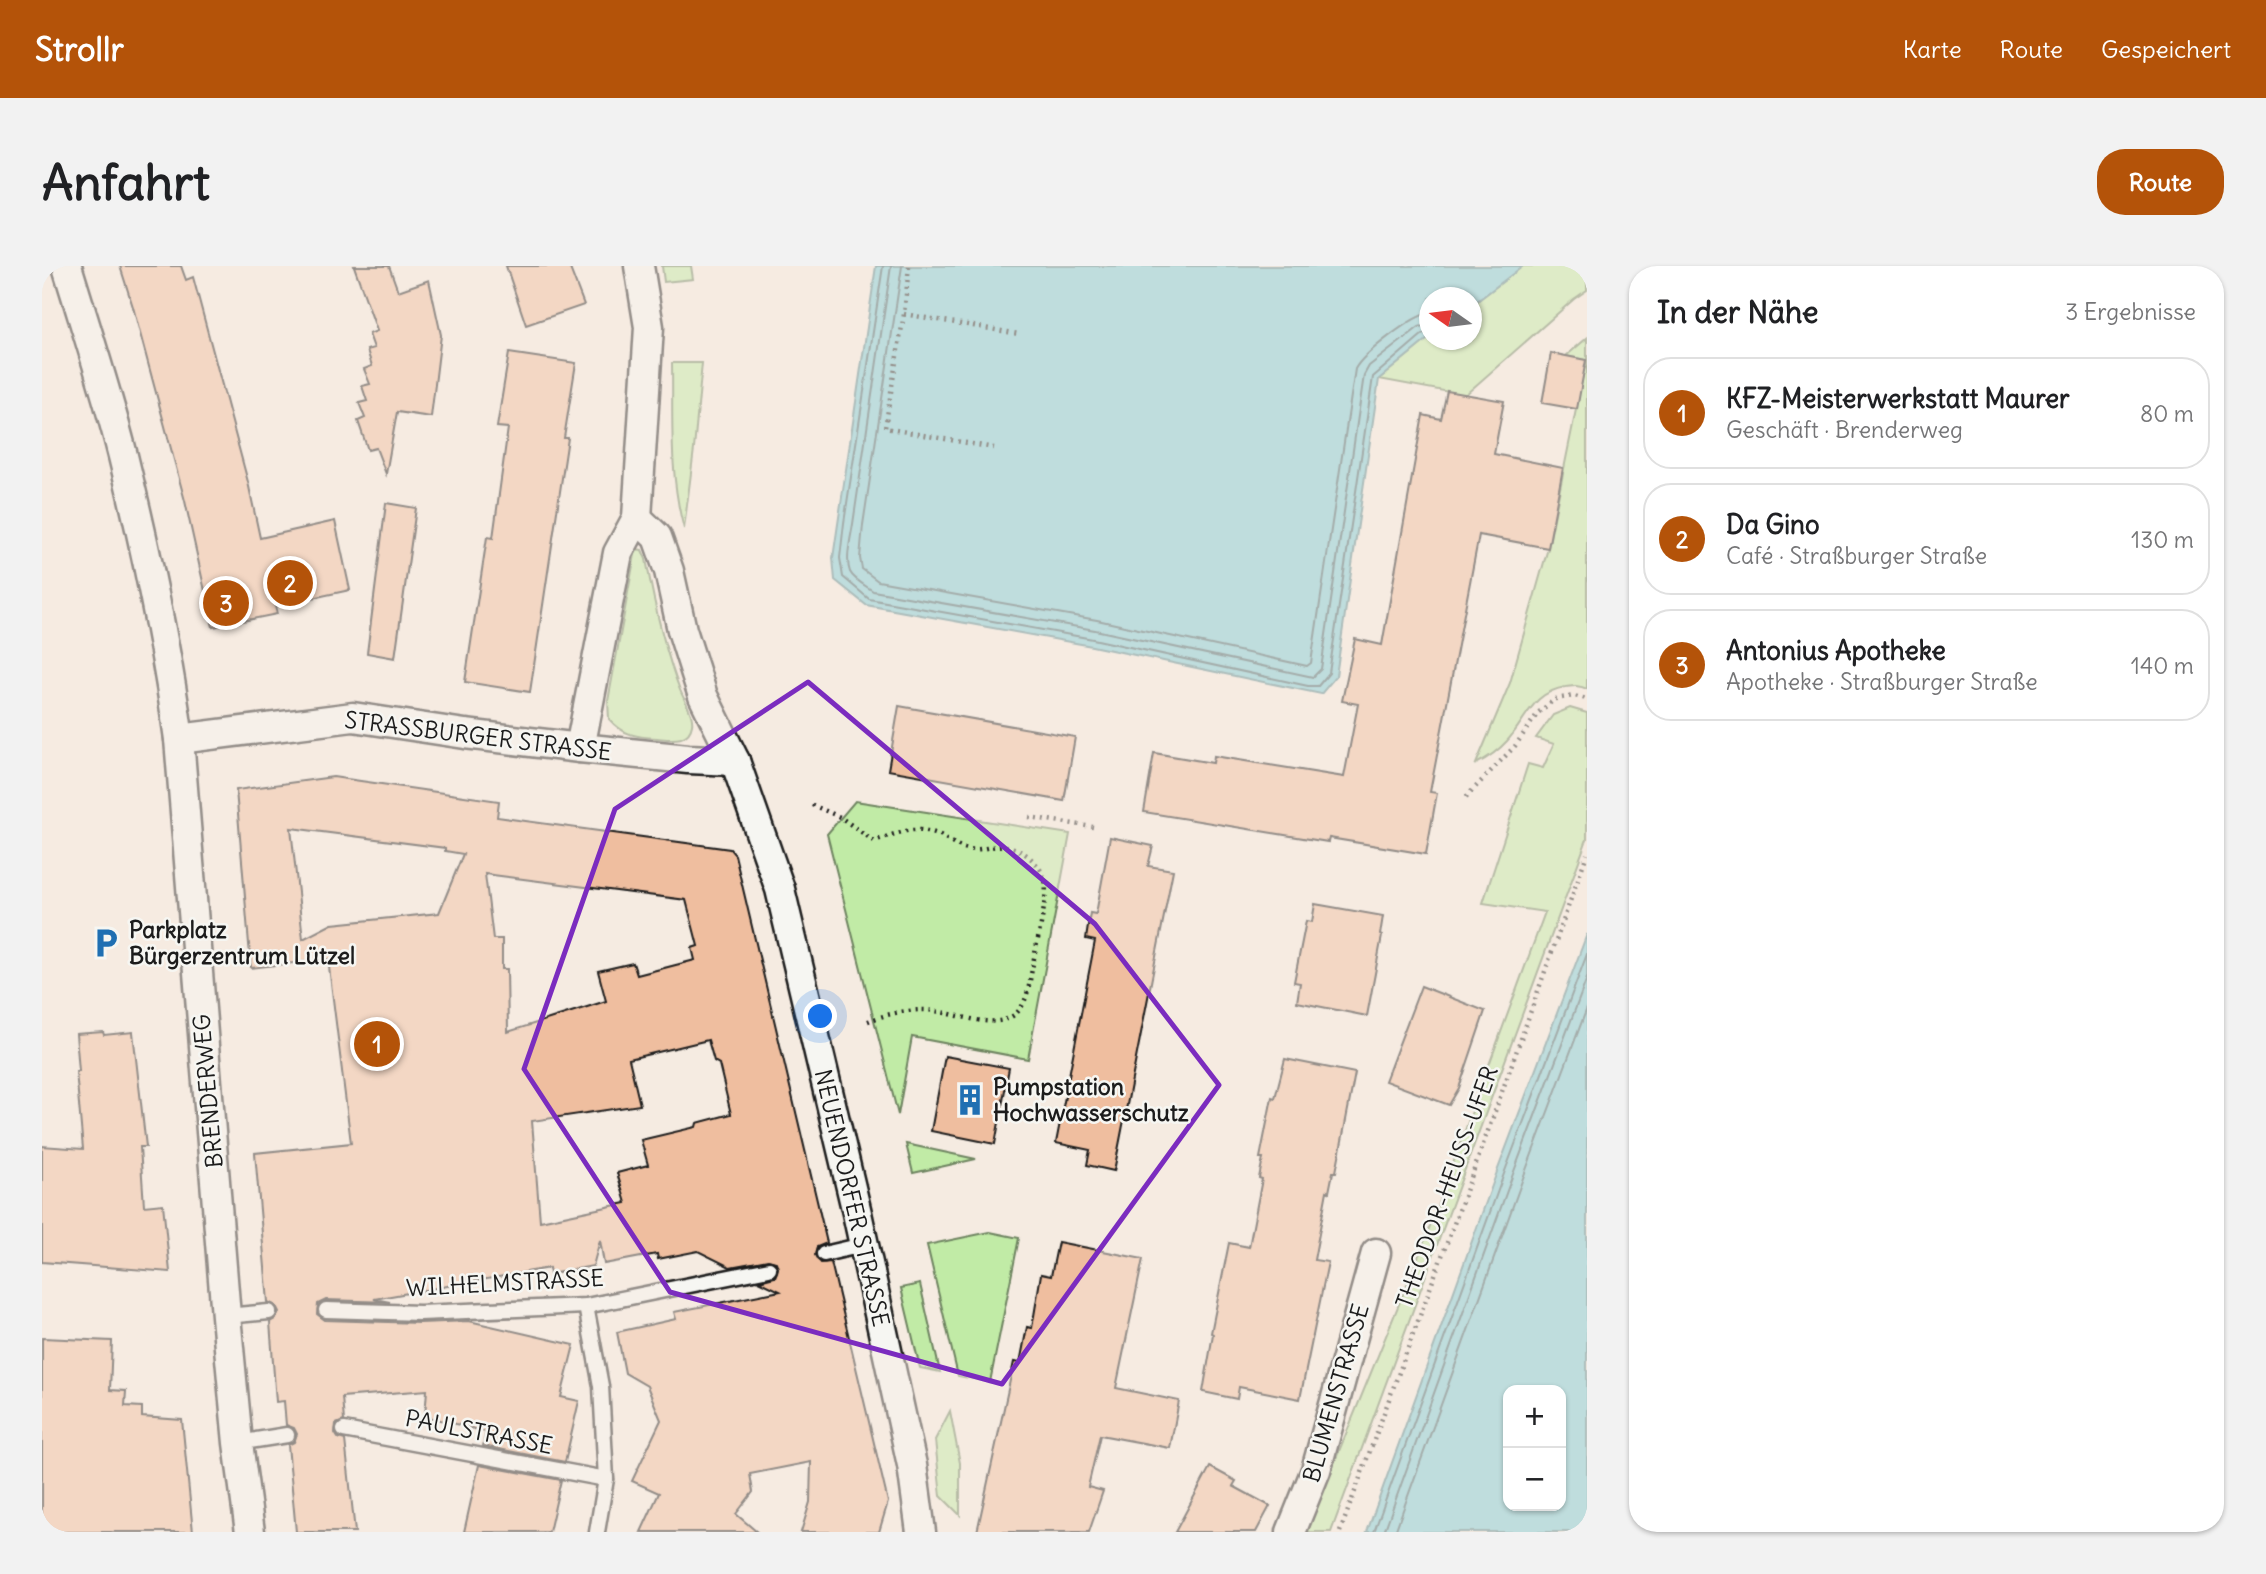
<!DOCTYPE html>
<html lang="de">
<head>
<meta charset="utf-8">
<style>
	:root { --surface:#fff; --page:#f2f2f2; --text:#202124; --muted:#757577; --line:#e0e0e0; --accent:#b45309 }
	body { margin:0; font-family:Delius,sans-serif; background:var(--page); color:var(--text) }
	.controls { position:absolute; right:21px; bottom:21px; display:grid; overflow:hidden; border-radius:14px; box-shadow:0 2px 5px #0004 }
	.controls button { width:63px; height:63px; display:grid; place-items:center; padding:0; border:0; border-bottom:2px solid var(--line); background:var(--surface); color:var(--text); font:35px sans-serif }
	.compass { position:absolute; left:1377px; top:21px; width:63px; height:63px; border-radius:50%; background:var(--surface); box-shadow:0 2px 5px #0004; rotate:284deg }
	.you { position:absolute; left:779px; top:751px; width:24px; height:24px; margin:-18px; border:5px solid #fff; border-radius:50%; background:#1a73e8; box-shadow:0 0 0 10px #1a73e833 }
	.badge { display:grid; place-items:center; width:46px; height:46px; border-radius:50%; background:var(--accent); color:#fff; font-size:23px; font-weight:700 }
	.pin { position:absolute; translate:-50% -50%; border:4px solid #fff; box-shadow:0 2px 7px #0006 }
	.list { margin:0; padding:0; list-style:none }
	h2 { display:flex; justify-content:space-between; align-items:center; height:91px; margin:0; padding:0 28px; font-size:30px }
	h2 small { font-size:23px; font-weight:400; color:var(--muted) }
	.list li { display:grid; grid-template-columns:46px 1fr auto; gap:21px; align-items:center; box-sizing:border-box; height:112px; margin:0 14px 14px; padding:0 14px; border:2px solid var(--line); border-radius:28px }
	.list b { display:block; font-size:26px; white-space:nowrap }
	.list p { margin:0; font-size:23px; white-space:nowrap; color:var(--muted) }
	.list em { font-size:23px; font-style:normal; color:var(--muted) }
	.map { position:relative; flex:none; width:1545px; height:1266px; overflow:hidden; border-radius:28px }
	header { display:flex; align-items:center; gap:42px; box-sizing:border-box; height:98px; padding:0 35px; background:var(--accent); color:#fff }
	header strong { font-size:33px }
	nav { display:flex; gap:38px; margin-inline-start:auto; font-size:24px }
	.intro { display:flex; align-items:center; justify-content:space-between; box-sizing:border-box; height:168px; padding:0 42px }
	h1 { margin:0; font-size:49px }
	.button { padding:18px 32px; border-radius:28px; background:var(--accent); color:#fff; font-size:24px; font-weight:700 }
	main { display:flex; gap:42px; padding:0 42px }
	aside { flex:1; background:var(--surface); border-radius:28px; box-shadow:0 2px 5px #0004 }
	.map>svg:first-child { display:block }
	.green { fill:#c1eba6; stroke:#6e8461; stroke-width:2 }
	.water { fill:#7cccd7; stroke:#56868c; stroke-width:2; fill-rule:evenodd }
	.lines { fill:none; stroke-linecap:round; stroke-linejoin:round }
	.shore { stroke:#426267; stroke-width:2 }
	.building { fill:#efbe9f; stroke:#1c1c1c; stroke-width:2; fill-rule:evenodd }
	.lane-casing { stroke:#1c1c1c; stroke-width:19 }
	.street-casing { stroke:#1c1c1c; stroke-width:33 }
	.path { stroke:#1c1c1c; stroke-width:4.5; stroke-dasharray:2 5; stroke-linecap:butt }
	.lane { stroke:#f6f6f2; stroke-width:14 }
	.street { stroke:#f6f6f2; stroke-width:28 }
	.marked { fill:none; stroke:#7b2cbf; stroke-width:5; stroke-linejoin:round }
	.labels { text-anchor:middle; stroke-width:5; stroke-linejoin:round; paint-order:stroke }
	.street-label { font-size:23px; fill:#1c1c1c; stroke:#f6f6f2 }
	.poi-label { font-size:23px; font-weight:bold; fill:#1c1c1c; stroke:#f6f6f2; text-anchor:start }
</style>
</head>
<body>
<header>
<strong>Strollr</strong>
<nav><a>Karte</a><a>Route</a><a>Gespeichert</a></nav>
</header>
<div class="intro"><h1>Anfahrt</h1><a class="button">Route</a></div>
<main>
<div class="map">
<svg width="1545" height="1266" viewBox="0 0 1545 1266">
	<rect width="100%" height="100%" fill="#f5ebe1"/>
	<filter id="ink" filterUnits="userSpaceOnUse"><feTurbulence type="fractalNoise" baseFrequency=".0143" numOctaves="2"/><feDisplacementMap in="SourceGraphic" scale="14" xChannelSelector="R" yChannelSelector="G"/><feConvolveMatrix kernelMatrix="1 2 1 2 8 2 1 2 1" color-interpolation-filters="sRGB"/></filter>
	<g filter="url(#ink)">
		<!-- green -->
		<g class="green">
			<path d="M620 0H649L651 13 622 16Z"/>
			<path d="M1481 0H1545V24L1532 33 1423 129 1337 113 1387 72 1430 74V39Z"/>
			<path d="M1545 72V423C1537 419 1532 420 1524 421 1490 426 1485 453 1465 475 1456 485 1446 492 1434 498L1468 417 1506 282 1544 94 1524 90Z"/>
			<path d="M630 97H660L652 183 642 263C627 209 631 153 630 97Z"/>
			<path d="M594 283 600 284 604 293C612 337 622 383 638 424 642 434 652 449 650 459 647 477 628 473 615 472 594 471 581 469 567 453L566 435Z"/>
			<path d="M1528 442 1545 447V573L1289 1266H1264L1381 979 1503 646 1441 637 1486 498 1501 502 1512 478 1494 472 1511 449Z"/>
			<path d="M813 535 1028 568 986 793 870 771 856 849 785 568Z"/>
			<path d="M864 878 934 893 871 907Z"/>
			<path d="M948 966 977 972 948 1116 916 1110 885 979Z"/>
			<path d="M878 1018 898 1106 878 1102 859 1022Z"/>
			<path d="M908 1145 918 1197V1249L899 1230 893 1174Z"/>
		</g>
		<!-- water -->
		<g class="water">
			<path d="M834 0H1481L1430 39V32H1388L1387 72 1337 113 1294 410 1279 428 1050 380 824 339 793 314 791 292Z"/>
			<path d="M1545 668V1266H1325L1456 903ZM1466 1124H1519V1240H1466Z"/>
		</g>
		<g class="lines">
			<!-- shore -->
			<g class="shore">
				<path d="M841 0 802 257 798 292 801 311 827 333 1051 373 1266 420H1276L1287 407 1331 111 1381 68 1388 66"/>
				<path d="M849 0 811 258C809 271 803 293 808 306 812 314 824 320 831 325L1053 364 1271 411 1279 403 1322 109 1327 100 1377 61 1388 58"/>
				<path d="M860 0 821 259 818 292 820 303 836 315 1055 354 1265 400 1269 397 1313 103C1321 88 1371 49 1388 47"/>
				<path d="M1332 1266 1463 905 1545 688"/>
				<path d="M1342 1266 1471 908 1545 712"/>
				<path d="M1353 1266 1481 912 1545 742"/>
			</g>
		</g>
		<!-- building -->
		<g class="building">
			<path d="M78 0H139L144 14 151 11 206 216 218 272 293 255 308 324 233 340 235 348 171 361 143 235 91 41Z"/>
			<path d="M312 0H347L356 25 387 14 399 69 389 151 355 146 344 208 334 182 326 184 316 155 323 152 317 137 325 135 320 120 328 118 322 103 330 100 325 84 332 82 327 68 335 65Z"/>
			<path d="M464 0H527L542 39 484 59Z"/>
			<path d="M467 87 534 97 522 172H526L488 426 423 416 445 271 451 272 466 162 455 161Z"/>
			<path d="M1509 87 1544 94 1535 143 1500 137Z"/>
			<path d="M1405 125 1462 135 1452 188 1521 202 1506 282 1437 269 1388 526 1395 527 1384 588 1287 572 1286 576 1102 546 1112 487 1171 497 1172 490 1302 511 1316 438 1300 435 1313 373 1340 379 1381 149 1399 153Z"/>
			<path d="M344 237 374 242 353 392 325 387Z"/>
			<path d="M857 440 1033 471 1022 535 846 504Z"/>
			<path d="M291 511 457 535 455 551 688 583 693 589 785 977 775 981 773 989 779 997 789 996 846 1236 837 1266H759L768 1236 769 1196 708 1208 711 1226 694 1248 715 1266H599L617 1227 590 1215 619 1154 605 1120 583 1107 575 1066 634 1053 632 1046 738 1025 717 1015 733 1011 736 1002 734 996 726 994 688 1001 656 985 616 993 615 988 562 998 558 974 551 1000 508 1008 507 1002 332 1033 348 1036 284 1034 276 1038 275 1048 283 1054 378 1057 427 1055 532 1079 519 1131 537 1135 523 1196 441 1180 444 1166 383 1150 385 1124 300 1131 302 1155 294 1158 293 1167 296 1172 303 1174 313 1266H254L246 1179 252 1176 255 1168 252 1162 244 1159 242 1135 234 1136 228 1056 233 1053 237 1046 234 1040 226 1036 213 887 309 877 286 693 209 702 194 524ZM249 562 403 582V585L421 588 397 647 290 658 261 673ZM443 608 644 634 656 680 650 682 653 694 595 709 591 697 556 705 564 735 466 766 465 703H460V673H451ZM666 774 672 795 677 798 689 848 655 857 654 861 599 874 606 899 575 907 584 937 498 955 490 855 598 839 587 793Z"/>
			<path d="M1068 571 1111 580 1106 600 1131 604 1072 905 1045 899 1048 884 1014 877 1053 675 1044 673 1048 647 1054 648Z"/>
			<path d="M1273 638 1341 650 1338 669 1340 670 1325 750 1255 736 1258 717 1252 716 1264 655 1270 656Z"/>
			<path d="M1379 720 1443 745 1417 822 1407 839 1343 815Z"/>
			<path d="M61 766 62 769 91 766 104 881H98L102 940 121 938 128 1006 0 996V880L41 883 34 805H37L34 768Z"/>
			<path d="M903 790 967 802 953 878 889 865Z"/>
			<path d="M1243 793 1313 807 1294 906H1291L1287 926 1285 925 1272 994 1286 996 1258 1133 1197 1121 1195 1133 1161 1126 1171 1068 1169 1067 1187 977 1207 981 1220 913 1217 912 1221 892H1218L1230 831 1233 832Z"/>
			<path d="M1016 976 1101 993 1074 1122 1137 1135 1128 1182 1058 1169 1046 1221 1061 1225 1047 1266H935L972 1096 978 1097 985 1061 990 1062 999 1008 1009 1010Z"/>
			<path d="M0 1072 70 1075 68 1124 84 1125 83 1140 100 1141V1151L140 1154 151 1266H0Z"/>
			<path d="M437 1199 519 1214 507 1266H422Z"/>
			<path d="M1168 1201 1194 1215 1191 1220 1228 1240 1214 1266H1133Z"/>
		</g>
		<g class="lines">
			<defs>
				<g id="lane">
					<path d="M782 988 821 979"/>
					<path d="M544 1040 559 1120 564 1213 555 1266"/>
					<path d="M284 1044 378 1047 544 1040 727 1003"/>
					<path d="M184 1050 227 1046"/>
					<path d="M302 1164 564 1213"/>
					<path d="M196 1177 245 1169"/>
				</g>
				<g id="street">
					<path d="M25 0C44 63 65 126 81 190 104 284 124 378 137 473L184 1050 196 1177 208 1266"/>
					<path d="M595 252 615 271 627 305 640 364 661 430 693 495 738 623 815 947 870 1199 879 1266"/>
					<path d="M137 473 311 451 423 468 538 482 646 493 693 495"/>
					<path d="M538 482 576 287 595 252 607 61 597 0"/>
					<path d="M1249 1266 1274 1204 1334 987"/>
				</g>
			</defs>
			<!-- lane casing -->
			<use href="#lane" class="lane-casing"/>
			<!-- street casing -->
			<use href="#street" class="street-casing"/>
			<!-- path -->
			<g class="path">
				<path d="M867 0 862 48 843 162 952 182"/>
				<path d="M862 48 977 68"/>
				<path d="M1424 531 1473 480 1496 447 1513 433 1532 430 1545 433"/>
				<path d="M770 539 798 551 832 575C857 567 872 558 898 569 906 573 914 580 922 582 937 587 951 578 964 580 981 583 998 597 1003 614 1007 631 994 678 991 698 987 715 987 741 969 751 945 764 909 744 881 744 862 744 841 749 824 756"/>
				<path d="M987 551 1051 561"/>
				<path d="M1298 1266 1437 890 1545 588"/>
			</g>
			<!-- lane -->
			<use href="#lane" class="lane"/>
			<!-- street -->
			<use href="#street" class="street"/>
		</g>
	</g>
	<!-- marked area -->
	<path d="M0 0H1545V1266H0ZM766 416 1053 658 1177 819 960 1118 628 1026 482 803 573 543Z" fill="#f5ebe1" fill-opacity=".55" fill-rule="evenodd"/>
	<path class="marked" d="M766 416 1053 658 1177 819 960 1118 628 1026 482 803 573 543Z"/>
	<!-- icons -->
	<defs>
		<symbol id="parking-bare" viewBox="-9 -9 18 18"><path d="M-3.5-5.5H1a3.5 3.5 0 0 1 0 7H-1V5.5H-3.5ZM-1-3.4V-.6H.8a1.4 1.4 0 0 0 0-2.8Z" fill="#1f6fb2" stroke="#f6f6f2" stroke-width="2.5" paint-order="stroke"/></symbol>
		<symbol id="building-bare" viewBox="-9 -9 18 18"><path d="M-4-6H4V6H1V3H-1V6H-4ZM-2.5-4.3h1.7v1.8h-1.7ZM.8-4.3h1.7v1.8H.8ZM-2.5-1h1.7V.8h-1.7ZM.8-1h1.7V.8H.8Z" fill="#1f6fb2" stroke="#f6f6f2" stroke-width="2.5" paint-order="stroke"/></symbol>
	</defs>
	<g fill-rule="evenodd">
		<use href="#parking-bare" x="42" y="655" width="44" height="44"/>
		<use href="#building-bare" x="906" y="812" width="44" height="44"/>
	</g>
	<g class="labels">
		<!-- street labels -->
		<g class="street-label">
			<text transform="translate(436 470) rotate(7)" y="8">STRASSBURGER STRASSE</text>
			<text transform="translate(166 825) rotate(-95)" y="8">BRENDERWEG</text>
			<text transform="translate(1405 921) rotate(-70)" y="8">THEODOR-HEUSS-UFER</text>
			<text transform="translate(810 932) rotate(77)" y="8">NEUENDORFER STRASSE</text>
			<text transform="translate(463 1017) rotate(-3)" y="8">WILHELMSTRASSE</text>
			<text transform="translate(1294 1127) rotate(-74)" y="8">BLUMENSTRASSE</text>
			<text transform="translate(437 1166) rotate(11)" y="8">PAULSTRASSE</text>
		</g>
		<!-- poi labels -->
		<g class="poi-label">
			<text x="87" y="672">Parkplatz<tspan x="87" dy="26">Bürgerzentrum Lützel</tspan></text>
			<text x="951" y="829">Pumpstation<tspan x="951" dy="26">Hochwasserschutz</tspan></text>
		</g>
	</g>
</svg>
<div class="controls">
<button>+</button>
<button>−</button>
</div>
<svg class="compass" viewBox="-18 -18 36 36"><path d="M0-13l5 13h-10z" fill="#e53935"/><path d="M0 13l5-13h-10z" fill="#757577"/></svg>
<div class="you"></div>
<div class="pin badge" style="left:335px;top:778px">1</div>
<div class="pin badge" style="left:248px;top:317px">2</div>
<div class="pin badge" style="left:184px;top:337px">3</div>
</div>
<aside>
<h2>In der Nähe<small>3 Ergebnisse</small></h2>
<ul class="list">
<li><span class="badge">1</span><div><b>KFZ-Meisterwerkstatt Maurer</b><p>Geschäft · Brenderweg</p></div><em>80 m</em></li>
<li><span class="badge">2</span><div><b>Da Gino</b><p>Café · Straßburger Straße</p></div><em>130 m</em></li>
<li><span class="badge">3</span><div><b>Antonius Apotheke</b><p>Apotheke · Straßburger Straße</p></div><em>140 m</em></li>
</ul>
</aside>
</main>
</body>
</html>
